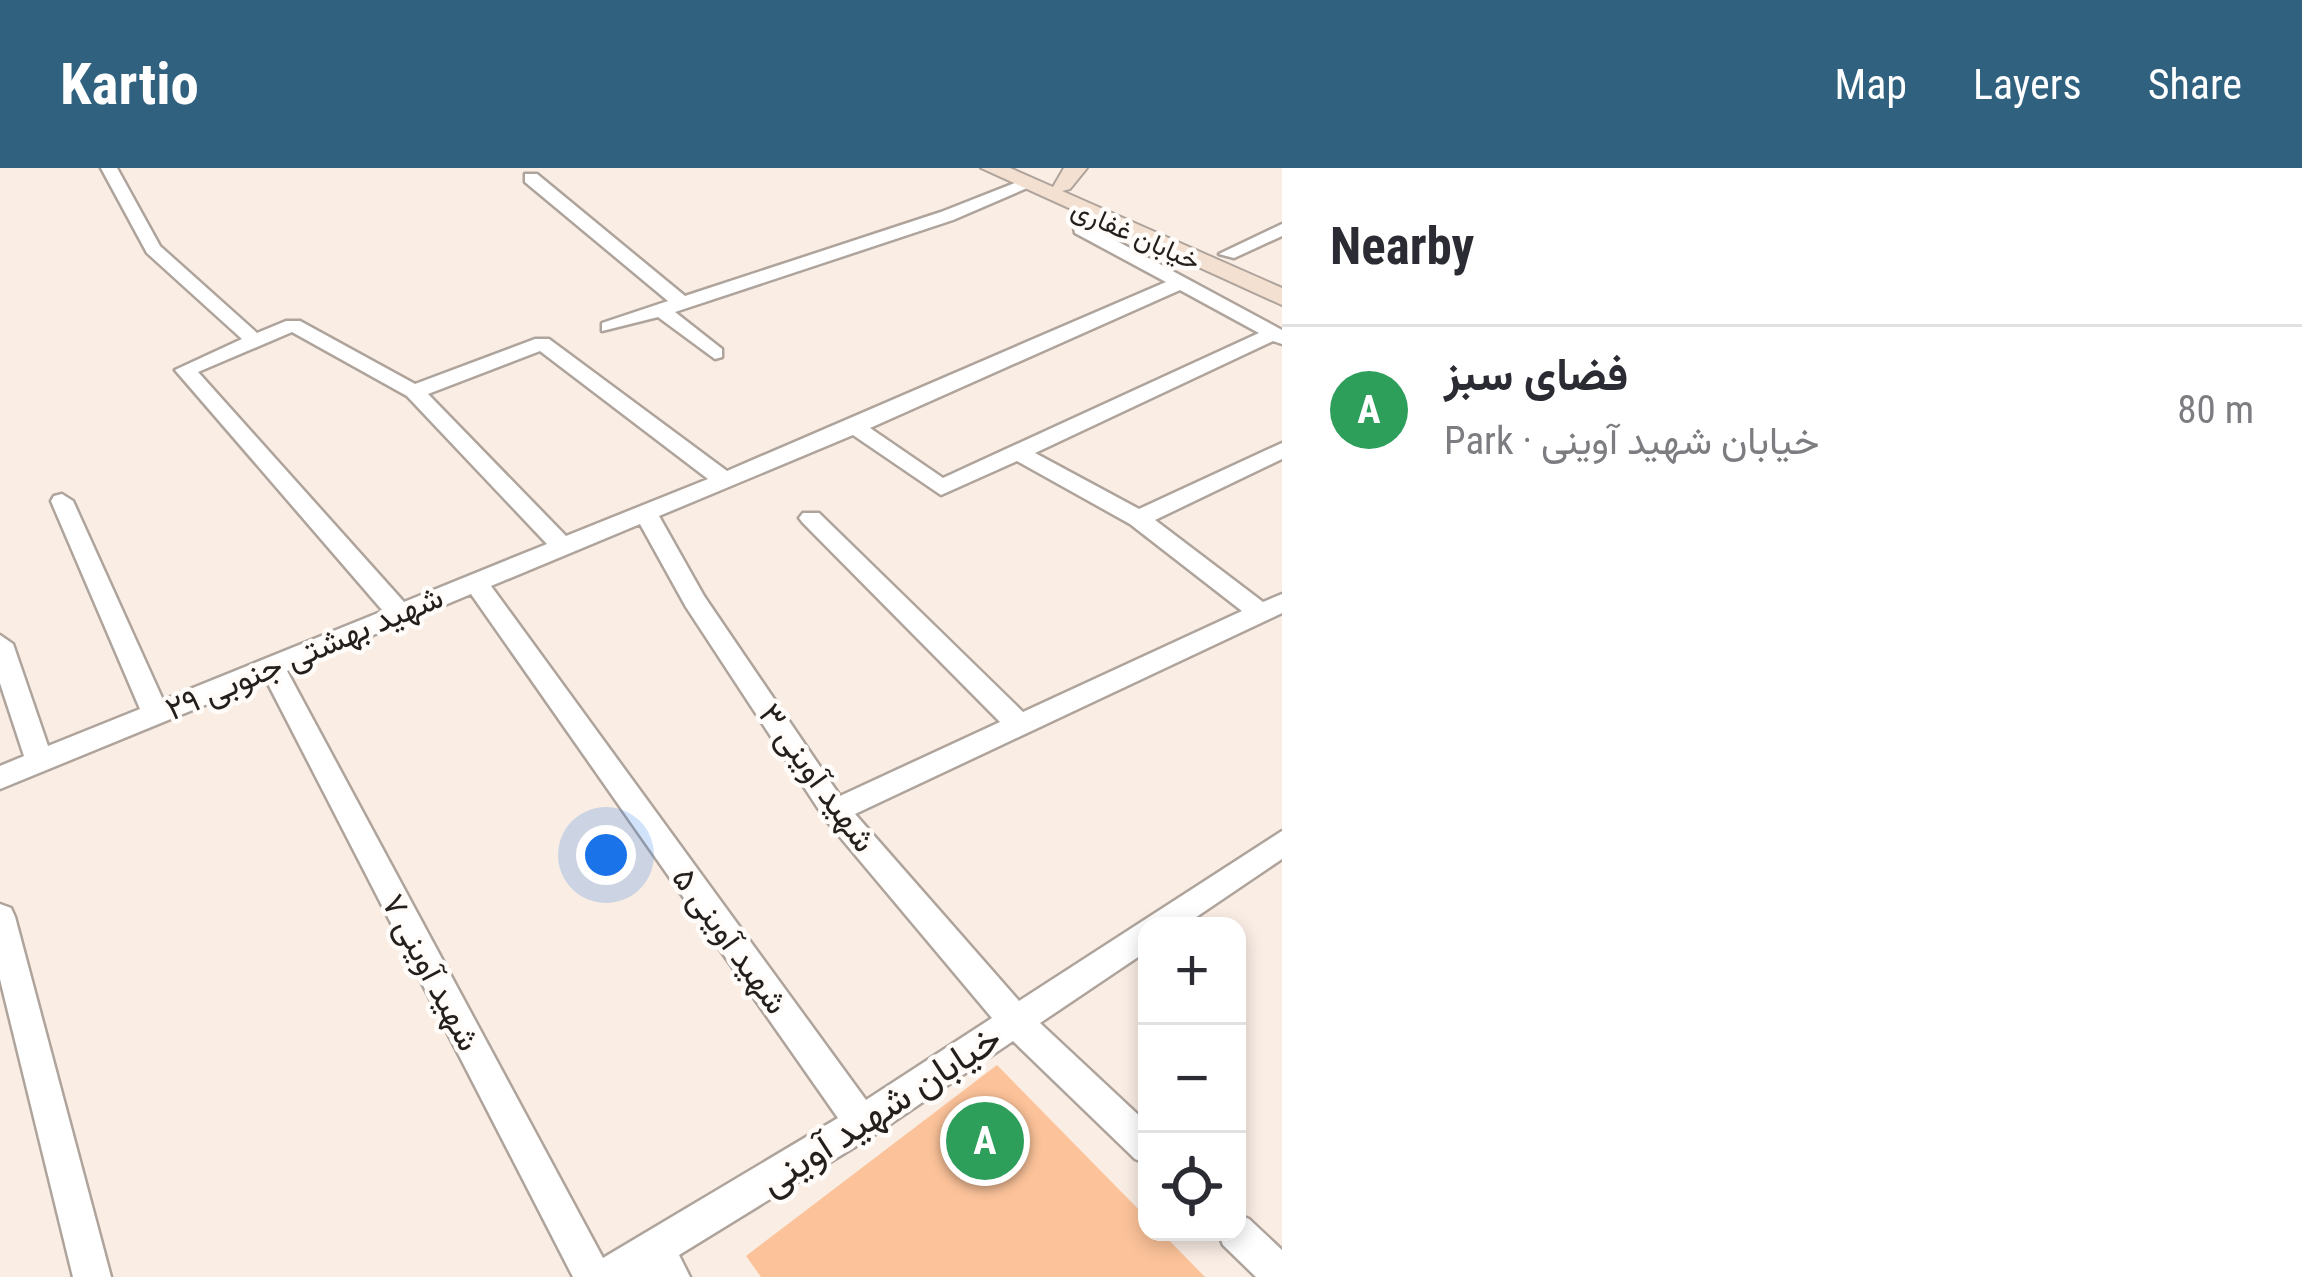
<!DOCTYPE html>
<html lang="en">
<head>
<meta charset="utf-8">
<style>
	:root { --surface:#fff; --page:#f7f7f7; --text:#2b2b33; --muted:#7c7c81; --line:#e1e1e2; --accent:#306280 }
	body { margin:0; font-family:"Roboto Condensed",Vazirmatn,sans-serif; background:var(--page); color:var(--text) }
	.controls { position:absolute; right:36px; bottom:36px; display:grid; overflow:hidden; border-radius:24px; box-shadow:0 6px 18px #0003 }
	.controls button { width:108px; height:108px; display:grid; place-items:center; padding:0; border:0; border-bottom:3px solid var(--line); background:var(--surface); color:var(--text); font:60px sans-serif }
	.you { position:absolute; left:606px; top:687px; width:42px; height:42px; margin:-30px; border:9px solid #fff; border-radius:50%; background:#1a73e8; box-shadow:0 0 0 18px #1a73e833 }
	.badge { display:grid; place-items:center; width:78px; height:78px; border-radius:50%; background:var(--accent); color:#fff; font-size:39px; font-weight:700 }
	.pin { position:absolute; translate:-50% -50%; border:6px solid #fff; box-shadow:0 3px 12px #0006 }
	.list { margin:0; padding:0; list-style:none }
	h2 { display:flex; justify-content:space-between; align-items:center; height:156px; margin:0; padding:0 48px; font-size:51px }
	h2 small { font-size:39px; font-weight:400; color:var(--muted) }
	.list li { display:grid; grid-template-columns:78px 1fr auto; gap:36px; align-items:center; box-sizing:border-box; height:168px; padding:0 48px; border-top:3px solid var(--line) }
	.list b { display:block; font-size:45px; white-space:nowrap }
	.list p { margin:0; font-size:39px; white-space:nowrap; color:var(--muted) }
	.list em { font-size:39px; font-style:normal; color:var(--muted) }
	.icon { flex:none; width:66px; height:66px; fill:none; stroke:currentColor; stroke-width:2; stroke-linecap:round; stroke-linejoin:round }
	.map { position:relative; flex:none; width:1282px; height:1109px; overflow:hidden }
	header { display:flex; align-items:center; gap:72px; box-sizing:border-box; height:168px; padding:0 60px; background:var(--accent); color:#fff }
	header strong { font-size:57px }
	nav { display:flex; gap:66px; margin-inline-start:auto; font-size:42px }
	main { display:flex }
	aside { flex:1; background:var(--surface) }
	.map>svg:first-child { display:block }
	.green { fill:#fcc39a }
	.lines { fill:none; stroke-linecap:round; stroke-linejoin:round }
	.street-casing { stroke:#afa49c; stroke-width:5 }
	.secondary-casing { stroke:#afa49c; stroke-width:4 }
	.street { fill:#fff; fill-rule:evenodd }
	.secondary { fill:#f4e0d0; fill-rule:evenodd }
	.labels { text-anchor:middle; stroke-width:9; stroke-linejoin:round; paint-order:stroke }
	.far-street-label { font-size:27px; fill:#231f1c; stroke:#fffcfa }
	.street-label { font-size:33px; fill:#231f1c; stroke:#fffcfa }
	.near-street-label { font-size:39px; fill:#231f1c; stroke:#fffcfa }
</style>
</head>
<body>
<header>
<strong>Kartio</strong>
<nav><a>Map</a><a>Layers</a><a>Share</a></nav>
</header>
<main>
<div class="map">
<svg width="1282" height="1109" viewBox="0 0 1282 1109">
	<rect width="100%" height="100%" fill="#f9ede4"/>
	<!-- green -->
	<path class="green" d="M997 897 1147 1050V1064H1161L1205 1109H761L746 1088Z"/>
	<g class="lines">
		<defs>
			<g id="street">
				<path d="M101 0H117L160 78 257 165 286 153H300L415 216 535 171H549L727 303 1166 114 1075 65 1070 37H1082L1089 58 1282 162V176L1273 173 1035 285 1139 341 1282 275V291L1155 352 1263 434 1282 426V445L855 646 1019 833 1282 663V691L1183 758H1147V783L1040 855 1147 955V996L1135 991 1013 873 874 967 679 1087 690 1109H573L266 512 0 621V598L24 588 0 515V467L13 476 48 578 140 541 51 333 54 328 62 326 73 333 163 532 383 443 175 202 242 171 147 85ZM1180 122 1259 165 943 310 870 260ZM292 164 407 228 547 376 404 434 198 204ZM540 183 708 311 566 368 428 226ZM853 267 941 327 1017 293 1130 356 1242 443 1023 544 819 345H803L799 350 803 355 1000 554 840 628 704 428 659 348ZM640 356 686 439 825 651 992 850 866 932 491 418ZM471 426 838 950 603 1090 287 503Z"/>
				<path d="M525 6H537L685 128 941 44 1020 13 1034 17 953 52 675 144 722 181V189L715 191 658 149 602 163V155L668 133 525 14Z"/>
				<path d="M1282 56V68L1234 90 1219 86Z"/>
				<path d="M0 736 11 740 15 749 111 1109H73L0 811Z"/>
				<path d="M1237 1046 1249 1051 1282 1082V1109H1256L1223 1077 1218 1064H1237Z"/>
			</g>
			<path id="secondary" d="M981 0H1010L1053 19 1064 0H1087L1070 21 1062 23 1282 120V137Z"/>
		</defs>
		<!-- street casing -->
		<use href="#street" class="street-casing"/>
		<!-- secondary casing -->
		<use href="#secondary" class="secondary-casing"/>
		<!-- street -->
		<use href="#street" class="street"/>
		<!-- secondary -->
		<use href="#secondary" class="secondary"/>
	</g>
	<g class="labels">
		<!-- far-street labels -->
		<g class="far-street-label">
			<text transform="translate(1136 67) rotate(24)" y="9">خیابان غفاری</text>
		</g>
		<!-- street labels -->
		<g class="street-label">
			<text transform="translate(304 484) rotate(-23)" y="12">شهید بهشتی جنوبی ۲۹</text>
			<text transform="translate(818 609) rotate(54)" y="12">شهید آوینی ۳</text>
			<text transform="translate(731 772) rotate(54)" y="12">شهید آوینی ۵</text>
			<text transform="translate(432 804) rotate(62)" y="12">شهید آوینی ۷</text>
		</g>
		<!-- near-street labels -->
		<g class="near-street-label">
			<text transform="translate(880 941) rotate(-33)" y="14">خیابان شهید آوینی</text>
		</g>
	</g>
</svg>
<div class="controls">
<button>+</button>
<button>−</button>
<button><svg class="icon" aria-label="locate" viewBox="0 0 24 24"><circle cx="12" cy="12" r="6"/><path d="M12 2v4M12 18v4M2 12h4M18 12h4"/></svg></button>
</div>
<div class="you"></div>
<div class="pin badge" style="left:985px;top:973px;background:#2e9e5b">A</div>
</div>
<aside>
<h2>Nearby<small></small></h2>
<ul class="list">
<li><span class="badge" style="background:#2e9e5b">A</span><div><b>فضای سبز</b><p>Park · خیابان شهید آوینی</p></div><em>80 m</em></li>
</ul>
</aside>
</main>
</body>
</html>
